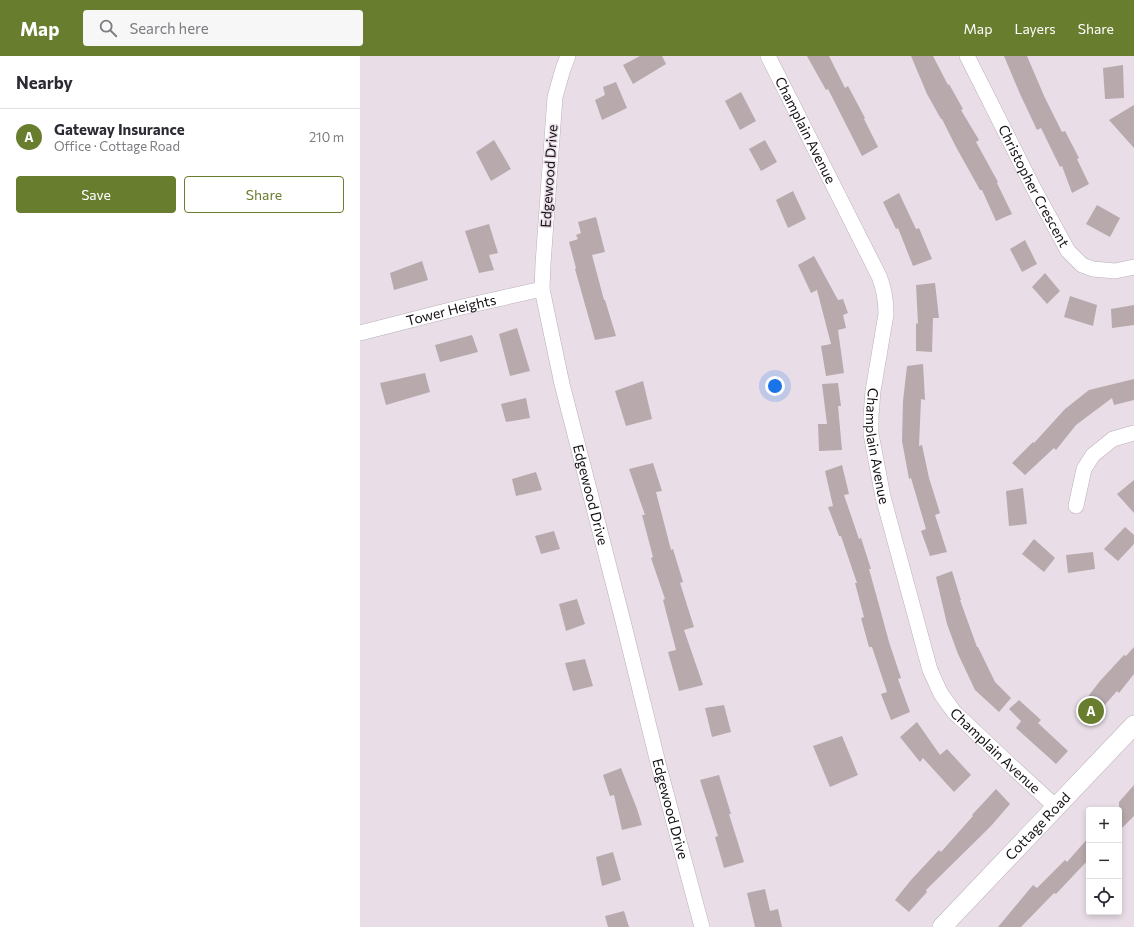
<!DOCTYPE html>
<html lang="en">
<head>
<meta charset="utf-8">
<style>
	:root { --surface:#fff; --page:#f7f7f7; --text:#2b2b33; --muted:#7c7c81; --line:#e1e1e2; --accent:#697d2e }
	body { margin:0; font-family:Commissioner,sans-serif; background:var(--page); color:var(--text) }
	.controls { position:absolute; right:12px; bottom:12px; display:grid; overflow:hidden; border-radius:4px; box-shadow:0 2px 6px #0003 }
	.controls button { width:36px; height:36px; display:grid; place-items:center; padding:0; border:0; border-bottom:1px solid var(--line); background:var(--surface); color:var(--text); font:20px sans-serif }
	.you { position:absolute; left:415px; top:330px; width:14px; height:14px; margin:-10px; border:3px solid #fff; border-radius:50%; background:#1a73e8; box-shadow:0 0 0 6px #1a73e833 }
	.badge { display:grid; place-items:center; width:26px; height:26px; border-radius:50%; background:var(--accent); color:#fff; font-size:13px; font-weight:700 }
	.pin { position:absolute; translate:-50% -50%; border:2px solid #fff; box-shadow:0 1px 4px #0006 }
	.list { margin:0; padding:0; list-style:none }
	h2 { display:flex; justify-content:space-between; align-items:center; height:52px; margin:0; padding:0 16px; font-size:17px }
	h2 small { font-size:13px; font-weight:400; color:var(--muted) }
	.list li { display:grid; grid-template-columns:26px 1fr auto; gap:12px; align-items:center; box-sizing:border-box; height:56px; padding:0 16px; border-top:1px solid var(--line) }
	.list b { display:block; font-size:15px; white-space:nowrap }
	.list p { margin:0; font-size:13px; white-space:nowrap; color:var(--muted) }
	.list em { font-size:13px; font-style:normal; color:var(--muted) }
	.actions { display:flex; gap:8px; padding:12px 16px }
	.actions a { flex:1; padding:9px 0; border:1px solid var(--accent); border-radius:4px; text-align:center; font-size:14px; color:var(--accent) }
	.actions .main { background:var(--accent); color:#fff }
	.icon { flex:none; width:22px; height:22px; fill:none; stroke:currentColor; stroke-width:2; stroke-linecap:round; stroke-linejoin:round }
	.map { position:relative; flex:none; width:774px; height:871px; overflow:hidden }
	header { display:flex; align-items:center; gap:24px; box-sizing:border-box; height:56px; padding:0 20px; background:var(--accent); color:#fff }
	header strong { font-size:19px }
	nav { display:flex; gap:22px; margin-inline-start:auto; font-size:14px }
	.search { width:280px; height:36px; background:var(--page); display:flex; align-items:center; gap:10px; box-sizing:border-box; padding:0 14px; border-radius:4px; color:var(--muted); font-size:15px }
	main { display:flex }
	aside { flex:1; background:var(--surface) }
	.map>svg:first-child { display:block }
	.building { fill:#b7a9ac }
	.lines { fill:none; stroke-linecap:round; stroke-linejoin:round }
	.minor-casing { stroke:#bbb0b9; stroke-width:16 }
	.tertiary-casing { stroke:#bbb0b9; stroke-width:20 }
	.minor { stroke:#fff; stroke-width:15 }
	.tertiary { stroke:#fff; stroke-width:19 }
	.labels { text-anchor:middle; stroke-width:3; stroke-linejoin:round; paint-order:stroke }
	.street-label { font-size:14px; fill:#130f13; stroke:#e9dee7 }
</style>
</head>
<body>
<header>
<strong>Map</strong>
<div class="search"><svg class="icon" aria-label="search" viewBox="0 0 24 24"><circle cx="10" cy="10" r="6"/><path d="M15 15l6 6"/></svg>Search here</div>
<nav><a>Map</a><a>Layers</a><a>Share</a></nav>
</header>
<main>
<aside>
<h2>Nearby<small></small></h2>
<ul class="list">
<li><span class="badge">A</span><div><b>Gateway Insurance</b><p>Office · Cottage Road</p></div><em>210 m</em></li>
</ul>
<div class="actions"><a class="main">Save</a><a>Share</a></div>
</aside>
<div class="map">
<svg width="774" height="871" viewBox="0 0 774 871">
	<rect width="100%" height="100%" fill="#e9dee7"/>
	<!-- building -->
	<g class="building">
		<path d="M280 0H302L306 8 273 28 263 9Z"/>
		<path d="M447 0H469L485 32 488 30 505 62 504 63 518 91 502 100 468 33 466 34Z"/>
		<path d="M551 0H573L588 29 589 28 603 53 601 54 619 84 616 86 638 126 637 127 652 158 636 165 622 134H620L596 91 582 63H581L567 38Z"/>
		<path d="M644 0H667L685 42 702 76 705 75 719 102 717 103 729 128 712 137 702 110 700 111 681 72 677 74 660 38Z"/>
		<path d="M763 9 764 42 745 43 743 12Z"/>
		<path d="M256 26 267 52 242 64 235 44 245 39 243 31Z"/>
		<path d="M381 36 396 65 380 74 365 45Z"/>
		<path d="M774 49V92L749 64Z"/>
		<path d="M134 84 151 113 131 125 116 96Z"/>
		<path d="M405 84 417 106 401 115 389 93Z"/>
		<path d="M433 135 446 163 428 172 416 144Z"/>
		<path d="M539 137 556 173 559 172 572 203 553 210 538 172 536 173 523 146Z"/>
		<path d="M737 149 760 162 750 181 726 168Z"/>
		<path d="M236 161 245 196 232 199 244 244H245L256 280 235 284 215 213 216 212 209 186 218 183 216 179 221 177 218 166Z"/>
		<path d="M129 168 138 197 129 199 134 214 119 217 105 175Z"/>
		<path d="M665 184 677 208 662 216 650 193Z"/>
		<path d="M454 200 478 244 483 243 488 257 483 259 486 272 478 274 484 317 466 320 461 290 471 288 457 234 451 237 438 209Z"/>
		<path d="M62 205 68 224 34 234 30 217Z"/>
		<path d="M685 217 700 235 687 248 672 231Z"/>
		<path d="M575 227 579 262H573L572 296 556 295V267L558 268 556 229Z"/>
		<path d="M710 240 737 249 733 270 704 261Z"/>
		<path d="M774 249V269L752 272 751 253Z"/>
		<path d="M157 272 170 315 150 320 139 278Z"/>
		<path d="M112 279 118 296 80 306 75 289Z"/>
		<path d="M563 308 565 344 561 343 559 390 562 389 569 422 580 457 575 459 587 496 570 500 561 475 566 473 551 422 549 423 542 385 543 345 547 310Z"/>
		<path d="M65 317 70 336 26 349 20 327Z"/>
		<path d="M774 323V344L754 349 752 342 716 369 696 394 694 392 665 419 652 407 673 386 674 387 705 353 729 334Z"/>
		<path d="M283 325 292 363 266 370 255 335Z"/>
		<path d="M478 327 481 350H478L482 394 459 395 458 368H467L462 328Z"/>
		<path d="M166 342 170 362 146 366 141 348Z"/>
		<path d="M293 407 302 435 296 436 311 494 313 493 323 526 320 527 334 571 324 574 343 629 319 635 308 596 316 594 303 544 305 543 291 502 293 501 282 459H285L269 413Z"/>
		<path d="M482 409 489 438 484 439 499 483 501 482 511 513H509L519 549 529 586 541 622 538 623 550 656 531 664 521 638 527 636 512 591H509L501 562 504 561 495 527H497L481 480H479L468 451 473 450 465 415Z"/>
		<path d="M176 416 182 434 156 440 152 423Z"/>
		<path d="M774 424V457L757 438Z"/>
		<path d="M663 432 667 468 649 470 646 435Z"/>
		<path d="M765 471 774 479V488L758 505 744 493Z"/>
		<path d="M194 475 200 493 181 498 175 480Z"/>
		<path d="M674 483 695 502 684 516 662 498Z"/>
		<path d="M733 496 735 513 708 517 706 499Z"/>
		<path d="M592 515 601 544H600L617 591H618L635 626 651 642 639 656 615 634 598 598 587 568 576 521Z"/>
		<path d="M217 543 225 568 206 575 199 548Z"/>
		<path d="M774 591V618L759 637 757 635 729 667 716 656 740 625 764 599 766 600Z"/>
		<path d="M225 603 233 630 213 635 205 607Z"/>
		<path d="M659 644 681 664 678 667 708 695 696 708 656 672 661 665 649 653Z"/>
		<path d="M364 649 371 676 352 681 345 652Z"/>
		<path d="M557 666 580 699 587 693 611 719 594 736 563 702 560 706 540 681Z"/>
		<path d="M482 680 498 719 470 731 453 690Z"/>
		<path d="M261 712 277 753 282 769 262 774 254 739 250 740 243 719Z"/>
		<path d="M359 719 371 758H369L384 806 364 812 355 781 358 780 340 724Z"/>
		<path d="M774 729V760L759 775V746Z"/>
		<path d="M636 733 650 748 631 770 566 834 567 836 549 856 535 844 551 824 579 794 581 796 613 760 612 759Z"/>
		<path d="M729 781V803L696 838 694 837 661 871H638L673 829 677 832 705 804 707 806Z"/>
		<path d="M253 796 261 824 242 830 236 801Z"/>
		<path d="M405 833 410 855 418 853 422 871H395L387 837Z"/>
		<path d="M264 855 269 871H248L245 860Z"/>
	</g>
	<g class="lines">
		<defs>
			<g id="minor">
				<path id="s1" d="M208 0 203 13 195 41 183 208 182 233 202 328 263 565 299 711 342 871"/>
				<path id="s2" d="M408 0 519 220C524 232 526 245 526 258L513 335 511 360V378L523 441 570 614 581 638 594 656 648 707 696 751"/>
				<path id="s3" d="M607 0 674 133 708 195 722 209 733 213 755 215 774 211"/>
				<path id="s4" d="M0 277 102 251 182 233"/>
				<path d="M716 450 724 413 733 399 753 383 774 377"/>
			</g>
			<g id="tertiary">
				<path id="s5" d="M582 871 774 669"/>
			</g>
		</defs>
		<!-- minor casing -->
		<use href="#minor" class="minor-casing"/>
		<!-- tertiary casing -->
		<use href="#tertiary" class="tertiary-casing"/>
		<!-- minor -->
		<use href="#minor" class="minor"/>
		<!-- tertiary -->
		<use href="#tertiary" class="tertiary"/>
	</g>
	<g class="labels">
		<!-- street labels -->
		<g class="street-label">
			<text dy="5" stroke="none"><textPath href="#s2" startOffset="83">Champlain Avenue</textPath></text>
			<text transform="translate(189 120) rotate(-86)" y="5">Edgewood Drive</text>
			<text dy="5" stroke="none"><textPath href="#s3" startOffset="146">Christopher Crescent</textPath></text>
			<text dy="5" stroke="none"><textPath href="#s4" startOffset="94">Tower Heights</textPath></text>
			<text dy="5" stroke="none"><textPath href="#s2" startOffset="419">Champlain Avenue</textPath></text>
			<text dy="5" stroke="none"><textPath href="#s1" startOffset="447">Edgewood Drive</textPath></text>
			<text dy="5" stroke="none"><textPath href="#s2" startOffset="755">Champlain Avenue</textPath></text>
			<text dy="5" stroke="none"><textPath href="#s1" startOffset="771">Edgewood Drive</textPath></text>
			<text dy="5" stroke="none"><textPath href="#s5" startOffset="139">Cottage Road</textPath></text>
		</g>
	</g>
</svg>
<div class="controls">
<button>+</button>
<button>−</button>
<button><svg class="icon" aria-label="locate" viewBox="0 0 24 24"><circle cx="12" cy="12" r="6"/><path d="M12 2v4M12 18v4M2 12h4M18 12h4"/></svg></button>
</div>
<div class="you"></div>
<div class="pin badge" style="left:731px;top:655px">A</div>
</div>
</main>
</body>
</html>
